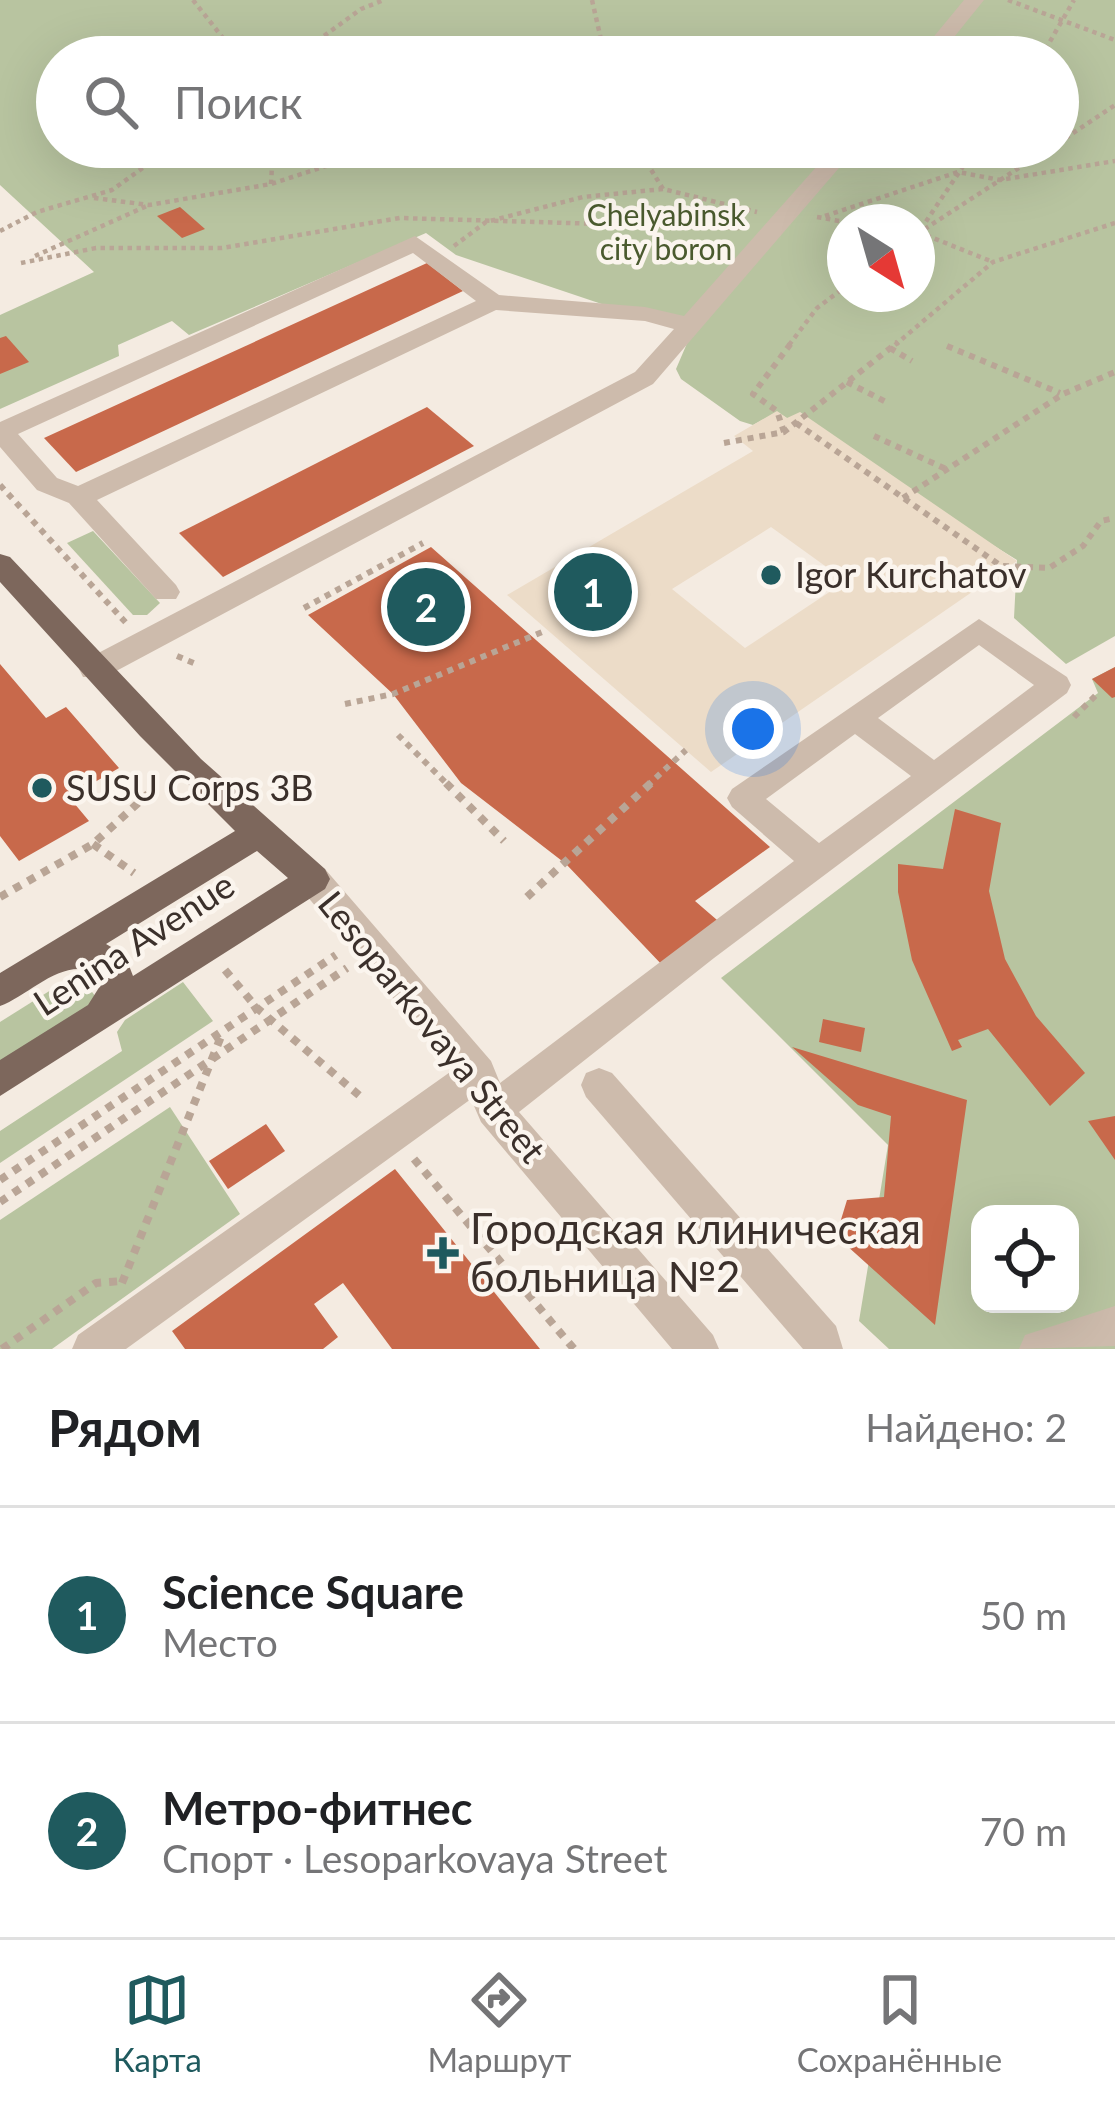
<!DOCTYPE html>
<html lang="ru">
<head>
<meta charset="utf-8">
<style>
	:root { --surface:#fff; --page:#f6f6f6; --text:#202124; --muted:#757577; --line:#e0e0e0; --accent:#1f5a5e }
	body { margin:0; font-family:Lato,sans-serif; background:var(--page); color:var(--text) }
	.controls { position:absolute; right:36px; bottom:36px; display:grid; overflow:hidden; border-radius:24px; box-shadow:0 12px 48px #0002 }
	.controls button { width:108px; height:108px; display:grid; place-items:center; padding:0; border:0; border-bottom:3px solid var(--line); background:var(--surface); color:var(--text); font:60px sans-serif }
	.compass { position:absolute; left:827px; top:204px; width:108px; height:108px; border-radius:50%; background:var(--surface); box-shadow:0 12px 48px #0002; rotate:143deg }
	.you { position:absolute; left:753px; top:729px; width:42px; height:42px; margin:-30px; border:9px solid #fff; border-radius:50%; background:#1a73e8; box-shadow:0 0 0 18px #1a73e833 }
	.badge { display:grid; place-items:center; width:78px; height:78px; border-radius:50%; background:var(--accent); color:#fff; font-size:39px; font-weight:700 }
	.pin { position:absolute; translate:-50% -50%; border:6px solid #fff; box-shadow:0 3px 12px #0006 }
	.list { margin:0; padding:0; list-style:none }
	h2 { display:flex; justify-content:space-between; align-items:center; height:156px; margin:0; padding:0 48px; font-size:51px }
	h2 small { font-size:39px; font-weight:400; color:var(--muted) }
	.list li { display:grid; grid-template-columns:78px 1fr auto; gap:36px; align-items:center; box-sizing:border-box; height:216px; padding:0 48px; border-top:3px solid var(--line) }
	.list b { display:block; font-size:45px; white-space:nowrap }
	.list p { margin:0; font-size:39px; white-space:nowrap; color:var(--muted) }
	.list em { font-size:39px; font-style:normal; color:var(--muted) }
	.icon { flex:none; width:66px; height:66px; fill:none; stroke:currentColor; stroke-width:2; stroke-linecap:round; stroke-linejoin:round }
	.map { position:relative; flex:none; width:1115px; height:1349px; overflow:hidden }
	.search { position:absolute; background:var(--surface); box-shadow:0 12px 48px #0002; left:36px; right:36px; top:36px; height:132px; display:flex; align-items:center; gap:30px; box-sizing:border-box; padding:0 42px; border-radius:66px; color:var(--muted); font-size:45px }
	.sheet { height:588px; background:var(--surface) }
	nav { display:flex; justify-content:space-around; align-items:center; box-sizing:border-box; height:168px; border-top:3px solid var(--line); background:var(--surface); font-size:33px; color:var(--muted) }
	nav a { display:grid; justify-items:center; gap:6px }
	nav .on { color:var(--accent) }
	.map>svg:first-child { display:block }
	.green { fill:#b8c4a0; fill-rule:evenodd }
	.plaza { fill:#ecdcc8; fill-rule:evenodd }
	.building { fill:#c8694b }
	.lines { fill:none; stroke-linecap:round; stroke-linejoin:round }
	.path-far2 { stroke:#b9a596; stroke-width:4.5; stroke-dasharray:4.5 4.5; stroke-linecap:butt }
	.path-far1 { stroke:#b9a596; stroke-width:6; stroke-dasharray:6 6; stroke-linecap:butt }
	.path { stroke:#b9a596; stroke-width:8; stroke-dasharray:8 8; stroke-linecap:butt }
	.minor { fill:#cdbbac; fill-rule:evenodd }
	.major { fill:#7d675c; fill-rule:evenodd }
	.poi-dot { fill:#1f5a5e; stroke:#fbf5ee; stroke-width:4.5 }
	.labels { text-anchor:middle; stroke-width:9; stroke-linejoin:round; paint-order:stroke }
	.far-park-label { font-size:30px; fill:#4a5a2e; stroke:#fbf5ee }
	.poi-label { font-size:36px; fill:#3b302b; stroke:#fbf5ee; text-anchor:start }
	.street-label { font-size:36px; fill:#3b302b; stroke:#fbf5ee }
	.near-poi-label { font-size:42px; fill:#3b302b; stroke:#fbf5ee; text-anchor:start }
</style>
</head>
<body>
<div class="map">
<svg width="1115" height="1349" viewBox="0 0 1115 1349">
	<rect width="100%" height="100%" fill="#f4ebe1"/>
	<!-- green -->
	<g class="green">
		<path d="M0 0H1115V636L1066 664 1014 618 1017 560 777 412 753 425 740 421 681 379 676 369 691 334 456 255 426 233 189 335 172 321 118 345 119 356 0 409V315L94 272 0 185ZM57 57H1058V147H57ZM845 222H917V294H845Z"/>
		<path d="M93 531 160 603 147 615H133L67 543Z"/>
		<path d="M1115 667V1349H889L859 1321 888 1145 721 978 1098 693 1092 679ZM980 1214H1070V1304H980Z"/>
		<path d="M78 973 98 1000 0 1061V1022Z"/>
		<path d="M183 982 213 1021 0 1163V1131L122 1051 117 1032 125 1020Z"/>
		<path d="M170 1107 240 1214 52 1349H0V1220Z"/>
	</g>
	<!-- plaza -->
	<path class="plaza" d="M777 411 787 418 800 412 1017 561 711 772 507 595 753 451 734 436ZM771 527 846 581 745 648 672 589Z"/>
	<!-- building -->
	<g class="building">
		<path d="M180 207 205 229 182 238 157 216Z"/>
		<path d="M427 263 463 291 76 472 44 438Z"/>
		<path d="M6 336 29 362 0 374V338Z"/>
		<path d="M427 407 474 446 223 577 179 533Z"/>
		<path d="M431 547 770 847 695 901 724 926 664 967 566 864 461 783 393 694 308 615Z"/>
		<path d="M0 664 46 718 66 707 119 768 69 797 89 821 19 861 0 836Z"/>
		<path d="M1115 667V697L1112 698 1092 679Z"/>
		<path d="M955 809 1001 823 989 891 1005 959 1036 1016 1085 1073 1050 1106 988 1029 958 1040 962 1047 952 1051 912 960 898 892V864L943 869Z"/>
		<path d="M823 1019 865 1028 861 1052 819 1042Z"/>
		<path d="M792 1047 967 1100 935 1325 836 1236 847 1200 884 1197 891 1116 858 1105Z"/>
		<path d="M1115 1116V1160L1088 1121Z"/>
		<path d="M266 1124 285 1151 228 1189 209 1161Z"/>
		<path d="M395 1169 540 1349H392L343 1283 314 1304 338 1337 323 1349H185L172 1331Z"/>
	</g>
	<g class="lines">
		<!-- path-far2 -->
		<g class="path-far2">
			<path d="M193 0 238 57"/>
			<path d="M592 0 605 57"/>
			<path d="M1008 0 1115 40"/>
			<path d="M295 57 361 9 384 0"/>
			<path d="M1041 57 1074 0"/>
			<path d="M1058 143 1115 105"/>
			<path d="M637 147 663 189"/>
			<path d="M271 184 273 147"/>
			<path d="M94 198 149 205 271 184 384 147"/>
			<path d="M825 216 958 172 1000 180 1115 161"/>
			<path d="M817 217 845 222"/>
			<path d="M921 229 976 147"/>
			<path d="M0 231 37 212 112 190 172 147"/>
			<path d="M918 232 993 262"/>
			<path d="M917 234 1051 147"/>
			<path d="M454 246 486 222 583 197 663 189 757 212"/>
			<path d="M35 256 149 205"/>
			<path d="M21 263 96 248H222L400 218 739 228"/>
			<path d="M789 345 817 308 845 287"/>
			<path d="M895 345 993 262 1115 223"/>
		</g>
		<!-- path-far1 -->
		<g class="path-far1">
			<path d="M947 346 1060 393"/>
			<path d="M890 348 912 361"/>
			<path d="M847 382 888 403"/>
			<path d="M796 423 1001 566 1049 568 1083 546 1101 521 1115 518"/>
			<path d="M784 432 777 411 753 394 792 342"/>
			<path d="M874 436 948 470"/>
			<path d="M724 443 784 432 898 342"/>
			<path d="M0 485 127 624"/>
			<path d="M903 498 1063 394 1115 372"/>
			<path d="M304 608 423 543"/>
			<path d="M177 656 196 664"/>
			<path d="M345 704 393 694 547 630"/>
			<path d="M1074 717 1098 693"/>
			<path d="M398 735 449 786"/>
			<path d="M647 786 686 750"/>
		</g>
		<!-- path -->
		<g class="path">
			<path d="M446 783 504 841"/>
			<path d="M93 844 134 873"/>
			<path d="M0 897 93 844 148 794"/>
			<path d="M527 897 651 783"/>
			<path d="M225 970 257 1008 361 1097"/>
			<path d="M414 1159 574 1349"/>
			<path d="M0 1180 336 955"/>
			<path d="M0 1202 347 968"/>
			<path d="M122 1283 222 1034"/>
			<path d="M2 1349 96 1283 122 1281"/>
		</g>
		<!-- minor -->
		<g class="minor">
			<path d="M964 0H984L938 57H917Z"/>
			<path d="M834 147H857L653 384 105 677H83L79 669 83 661 635 372 674 329 645 321 496 310 97 500 176 585 180 592 176 599H156L69 503 37 490 0 447V422L415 236 499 295 645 307 684 316ZM413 253 476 301 78 486 57 478 18 434Z"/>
			<path d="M979 619 1067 677 1071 685 1067 693 714 958 519 1112 713 1335 719 1349H672L481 1122 471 1099 126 1349H72L78 1335 453 1070 301 889 296 879 301 869 313 865 325 869 491 1061 500 1083 794 861 732 807 727 798 732 789ZM979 645 1034 685 934 760 878 718ZM855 734 911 776 819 843 766 799Z"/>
			<path d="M599 1068 612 1073 836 1326 843 1349H803L586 1097 581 1085 586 1073Z"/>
			<path d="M1115 1306V1346L1019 1349 1025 1335Z"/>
		</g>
		<!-- major -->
		<path class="major" d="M0 554 10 557 201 759 325 869 330 879 325 889 0 1096V1060L88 1005 100 986 97 974C64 955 30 995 0 1006V973L235 831 140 736 0 582ZM257 851 288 878 133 976 125 955 106 944Z"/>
	</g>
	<!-- markers -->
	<g class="poi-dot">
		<circle cx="771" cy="575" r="12"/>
		<circle cx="42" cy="788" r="12"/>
		<path d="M437 1235h12v12h12v12h-12v12h-12v-12h-12v-12h12z"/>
	</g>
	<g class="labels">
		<!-- far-park labels -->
		<g class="far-park-label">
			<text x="666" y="226">Chelyabinsk<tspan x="666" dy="34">city boron</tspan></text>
		</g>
		<!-- poi labels -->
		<g class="poi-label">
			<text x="795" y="588">Igor Kurchatov</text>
			<text x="66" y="801">SUSU Corps 3B</text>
		</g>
		<!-- street labels -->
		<g class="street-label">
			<text transform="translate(134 944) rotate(-33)" y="13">Lenina Avenue</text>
			<text transform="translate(432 1027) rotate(51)" y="13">Lesoparkovaya Street</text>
		</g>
		<!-- near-poi labels -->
		<g class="near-poi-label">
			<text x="470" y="1244">Городская клиническая<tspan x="470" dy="48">больница №2</tspan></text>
		</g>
	</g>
</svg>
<div class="controls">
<button><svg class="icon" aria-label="locate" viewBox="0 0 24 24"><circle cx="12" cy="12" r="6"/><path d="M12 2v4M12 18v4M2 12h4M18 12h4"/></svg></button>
</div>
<svg class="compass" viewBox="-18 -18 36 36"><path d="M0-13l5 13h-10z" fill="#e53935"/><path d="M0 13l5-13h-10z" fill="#757577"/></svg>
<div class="you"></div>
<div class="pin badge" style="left:593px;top:592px">1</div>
<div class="pin badge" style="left:426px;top:607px">2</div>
<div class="search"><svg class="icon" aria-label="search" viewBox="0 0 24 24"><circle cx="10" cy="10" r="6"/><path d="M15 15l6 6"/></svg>Поиск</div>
</div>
<section class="sheet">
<h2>Рядом<small>Найдено: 2</small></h2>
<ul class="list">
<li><span class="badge">1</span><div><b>Science Square</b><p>Место</p></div><em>50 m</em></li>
<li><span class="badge">2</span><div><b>Метро-фитнес</b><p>Спорт · Lesoparkovaya Street</p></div><em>70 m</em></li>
</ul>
</section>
<nav>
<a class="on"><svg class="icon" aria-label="map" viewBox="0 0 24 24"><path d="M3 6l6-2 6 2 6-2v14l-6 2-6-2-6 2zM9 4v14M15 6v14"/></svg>Карта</a>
<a><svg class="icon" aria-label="directions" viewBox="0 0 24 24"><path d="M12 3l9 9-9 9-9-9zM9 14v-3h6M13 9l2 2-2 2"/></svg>Маршрут</a>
<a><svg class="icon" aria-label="saved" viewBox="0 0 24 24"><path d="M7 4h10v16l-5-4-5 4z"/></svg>Сохранённые</a>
</nav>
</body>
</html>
